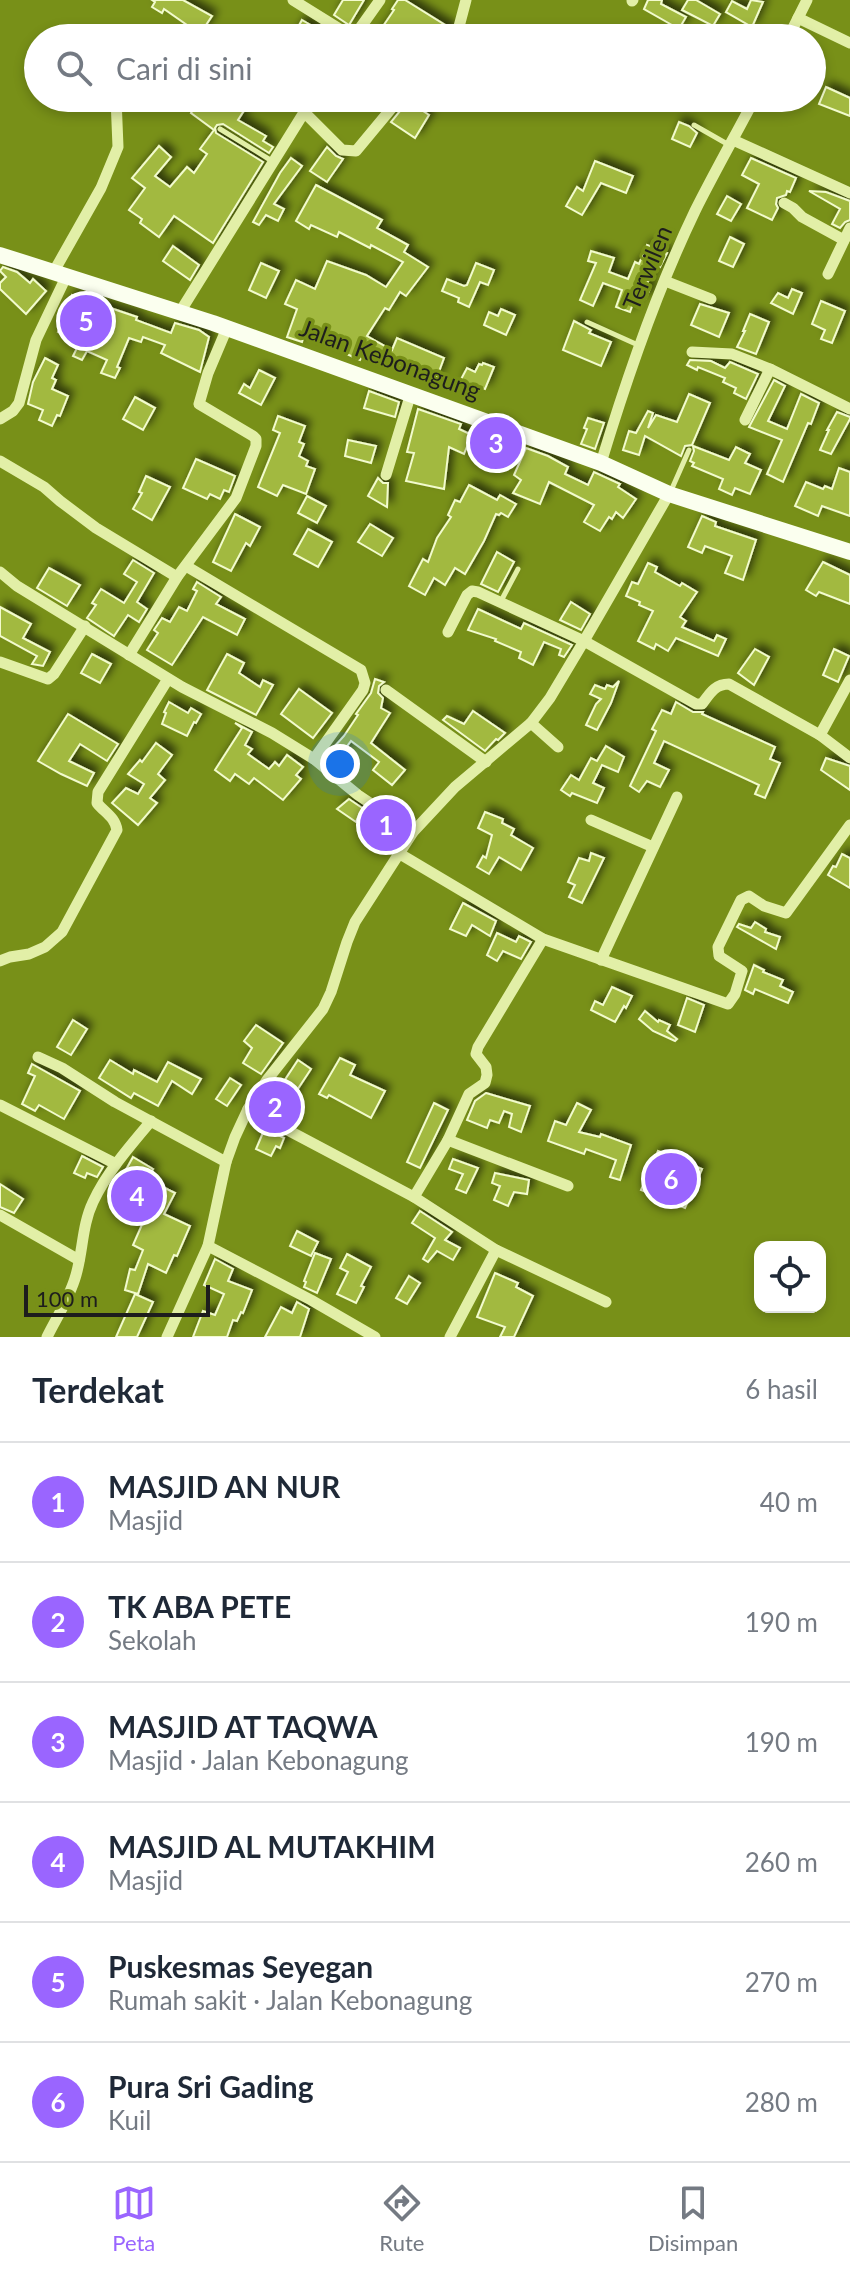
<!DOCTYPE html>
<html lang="id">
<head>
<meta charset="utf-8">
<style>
	:root { --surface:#fff; --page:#f2f2f3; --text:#1f2937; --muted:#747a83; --line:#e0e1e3; --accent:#9a65ff }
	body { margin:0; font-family:Lato,sans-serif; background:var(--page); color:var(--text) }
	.controls { position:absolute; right:24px; bottom:24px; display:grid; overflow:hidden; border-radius:16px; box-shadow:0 4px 12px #0003 }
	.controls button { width:72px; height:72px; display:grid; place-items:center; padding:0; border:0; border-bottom:2px solid var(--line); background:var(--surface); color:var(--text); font:40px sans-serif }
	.scale { position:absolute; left:24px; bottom:20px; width:186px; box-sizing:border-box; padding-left:8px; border:4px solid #1d1d1d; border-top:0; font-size:22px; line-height:28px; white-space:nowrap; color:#1d1d1d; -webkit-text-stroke:6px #789018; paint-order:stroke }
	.you { position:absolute; left:340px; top:764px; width:28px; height:28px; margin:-20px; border:6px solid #fff; border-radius:50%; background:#1a73e8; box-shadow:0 0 0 12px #1a73e833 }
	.badge { display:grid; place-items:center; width:52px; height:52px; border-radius:50%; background:var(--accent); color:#fff; font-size:26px; font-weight:700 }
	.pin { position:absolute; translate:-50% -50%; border:4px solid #fff; box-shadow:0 2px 8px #0006 }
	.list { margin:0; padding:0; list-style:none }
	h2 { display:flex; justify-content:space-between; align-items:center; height:104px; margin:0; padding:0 32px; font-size:34px }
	h2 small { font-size:26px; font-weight:400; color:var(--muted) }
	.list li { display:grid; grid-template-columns:52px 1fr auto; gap:24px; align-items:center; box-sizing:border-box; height:120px; padding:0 32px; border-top:2px solid var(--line) }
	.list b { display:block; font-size:30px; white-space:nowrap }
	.list p { margin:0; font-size:26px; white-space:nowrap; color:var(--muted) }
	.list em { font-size:26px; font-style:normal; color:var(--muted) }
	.icon { flex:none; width:44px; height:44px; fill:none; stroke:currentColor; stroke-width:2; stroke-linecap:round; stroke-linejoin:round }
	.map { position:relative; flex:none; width:850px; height:1337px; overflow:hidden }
	.search { position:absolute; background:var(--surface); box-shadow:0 4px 12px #0003; left:24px; right:24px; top:24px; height:88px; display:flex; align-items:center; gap:20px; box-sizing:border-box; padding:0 28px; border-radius:44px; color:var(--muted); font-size:30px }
	.sheet { height:824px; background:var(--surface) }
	nav { display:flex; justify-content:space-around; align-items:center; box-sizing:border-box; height:112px; border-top:2px solid var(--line); background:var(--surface); font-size:22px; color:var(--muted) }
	nav a { display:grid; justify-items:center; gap:4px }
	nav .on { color:var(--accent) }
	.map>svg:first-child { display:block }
	.building { fill:#a2b941; stroke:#f2fbcd; stroke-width:2; filter:url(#shadow) }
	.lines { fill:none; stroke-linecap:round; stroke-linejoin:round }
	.service { stroke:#e2efa7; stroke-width:5 }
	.minor { stroke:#e2efa7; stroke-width:11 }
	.primary { stroke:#fbffef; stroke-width:16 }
	.labels { text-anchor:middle; stroke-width:7; stroke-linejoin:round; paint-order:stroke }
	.street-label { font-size:24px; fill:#1d1d1d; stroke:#789018 }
</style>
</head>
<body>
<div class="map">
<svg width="850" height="1337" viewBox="0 0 850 1337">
	<defs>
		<filter id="shadow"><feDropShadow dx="5" dy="-5" stdDeviation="4" flood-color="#0009"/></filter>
	</defs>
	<rect width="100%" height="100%" fill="#789018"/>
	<!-- building -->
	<g class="building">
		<path d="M152 0H183L212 16 200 34 164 9 162 13 152 7 155 2Z"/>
		<path d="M343 0H364L349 25 334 15Z"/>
		<path d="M398 0H405L450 28 448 38H375L394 10 392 9Z"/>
		<path d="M648 0H662L661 4 686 17 679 29 644 9Z"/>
		<path d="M688 0H696L720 14 713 26 682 10Z"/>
		<path d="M751 0 763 2 752 27 726 12 732 1 747 9Z"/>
		<path d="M302 20 321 31 317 38H292Z"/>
		<path d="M826 87 850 98V116L819 104Z"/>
		<path d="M202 98H234L247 106 238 120 266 136 263 141 273 147 269 153 223 124 217 125 215 128 216 133 263 162 213 243 174 216 159 237 140 223 142 219 129 210 145 188 132 178 159 146 171 157 155 176 170 187 187 167 194 173 207 154 200 149 214 130 191 113Z"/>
		<path d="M408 101 429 115 415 138 391 122Z"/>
		<path d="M679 122 689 126 697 133 690 147 672 139Z"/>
		<path d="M327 147 336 156 343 159 327 182 310 171Z"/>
		<path d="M291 158 302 166 274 204 284 209 278 221 266 215 259 225 253 222 280 173Z"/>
		<path d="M751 158 796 178 790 192 787 191 786 195 777 198 776 204 778 208 772 220 747 208 759 184 742 175Z"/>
		<path d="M595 161 633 176 626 193 601 183 582 215 566 206 577 187 583 191Z"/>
		<path d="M316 185 382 220 377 228 408 245 404 252 428 267 406 296 400 292 389 310 385 308 367 336 392 350 397 338 444 358 437 377 412 367 410 370 365 351 360 360 304 335 302 342 287 337 297 309 285 304 296 280 315 289 327 261 366 275 386 287 403 262 371 245 370 248 339 232 337 237 311 225 309 229 296 221Z"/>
		<path d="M809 191 826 192 850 201V220L845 222 840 228 832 224 840 209Z"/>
		<path d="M727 196 741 204 731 221 717 214Z"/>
		<path d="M730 237 744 244 733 267 719 261Z"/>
		<path d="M647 245 667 253 660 267 655 265 646 286 650 288 646 298 636 295 630 312 616 307 622 290 603 283 593 306 580 300 596 263 588 261 591 251 614 258 609 272 628 279 635 262 639 264Z"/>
		<path d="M173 246 199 265 190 280 163 261Z"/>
		<path d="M261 263 279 271 266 298 249 290Z"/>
		<path d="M476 263 494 270 488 285 480 282 469 307 458 302 459 298 442 291 447 279 464 286 467 285Z"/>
		<path d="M3 267 17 272 30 283 33 279 46 291 26 314 0 289V283L6 277 0 271Z"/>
		<path d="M792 289 802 293 793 314 771 303 778 293 788 298Z"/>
		<path d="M72 295 137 317 136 320 171 333 175 323 199 330 209 337 200 372 161 353 165 345 143 337 141 342 129 338 117 367 120 368 115 378 101 373 107 360 87 351 82 360 73 356 81 340 58 332Z"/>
		<path d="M821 301 845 311 832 343 821 339 825 330 812 324Z"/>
		<path d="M700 304 729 313 719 337 691 325Z"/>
		<path d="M501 309 515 315 506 335 484 325 489 312 498 316Z"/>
		<path d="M750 314 769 322 756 354 737 347 745 331H743Z"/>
		<path d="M574 321 591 330 589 333 611 342 601 366 563 350Z"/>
		<path d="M45 358 58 365 52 378 56 380 52 389 68 396 60 416 57 415 52 426 39 420 43 410 28 404 33 382Z"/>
		<path d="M690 360 711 361 725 368 730 362 758 374 746 399 734 393 736 388 723 382 725 378 698 367 697 370 687 365Z"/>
		<path d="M483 363 494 367 485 389 472 384 469 388 459 383 467 368 475 372 479 364 482 365Z"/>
		<path d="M259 370 275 378 261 405 239 393 244 384 250 388Z"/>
		<path d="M774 380 785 386 768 421 787 429 801 394 819 403 811 424 808 423 783 482 767 474 782 440 749 427Z"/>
		<path d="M369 391 399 402 395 417 364 408Z"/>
		<path d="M689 394 710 403 692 445 685 446 681 456 645 436 639 455 623 450 629 431 636 433 648 411 653 413 648 428 656 415 677 422Z"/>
		<path d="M135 397 155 408 143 430 123 419Z"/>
		<path d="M418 409 461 424 459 429 472 435 464 454 449 447 444 489 406 481 414 453 407 452Z"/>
		<path d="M837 412 850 417V419L831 454 820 450 829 430H827Z"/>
		<path d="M278 416 305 426 299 442 304 444 299 456 308 461 306 466 315 469 306 494 283 485 277 496 258 487 280 433 273 430Z"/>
		<path d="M588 418 604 423 595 449 581 444 587 429 584 428Z"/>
		<path d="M348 440 376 446 371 463 345 456Z"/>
		<path d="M693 446 729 460 736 447 750 454 745 463 761 470 750 494 735 488 732 495 719 489 723 479 692 466 694 463 690 461 694 451Z"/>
		<path d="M526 448 548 456 568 467 565 474 588 485 594 472 620 484 618 487 636 499 623 518 616 512 612 519 609 517 600 531 584 522 594 505 549 482 540 504 513 493 521 480 514 475Z"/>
		<path d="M196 459 235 476 229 492 224 490 220 499 210 494 207 499 183 488Z"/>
		<path d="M839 468 850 472V516L822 506 818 516 795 506 806 482 823 489 825 486 832 489Z"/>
		<path d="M146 476 170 487 152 520 133 509 142 493 139 492Z"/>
		<path d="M378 478 383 483H388L387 507 368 496Z"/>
		<path d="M469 485 497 500 500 495 516 504 508 517 501 513 499 515 496 514 484 541 465 574 455 568 445 585 434 578 425 595 409 586 423 559 428 562 437 538 451 517 448 515 455 500 460 502Z"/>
		<path d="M307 496 326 506 317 523 298 513Z"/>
		<path d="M235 514 260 527 250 546 246 543 231 571 213 562Z"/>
		<path d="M702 516 716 522 715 526 756 540 743 580 725 573 732 556 705 546 702 553 688 547Z"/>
		<path d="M370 524 393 538 382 556 358 542Z"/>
		<path d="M308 529 332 542 318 567 294 554Z"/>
		<path d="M497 552 514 562 498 592 481 584Z"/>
		<path d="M133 560 154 573 137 602 147 609 139 622 128 615 114 636 87 618 96 605 92 603 101 589 124 603 137 582 124 574Z"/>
		<path d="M823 562 850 575V604L819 592 816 596 806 590Z"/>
		<path d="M648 563 657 567 655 572 680 586 682 583 697 592 680 617 686 621 682 627 714 641 717 635 726 639 718 656 676 638 668 651 656 644 654 649 638 641 653 611 639 605 640 602 626 596 632 582 638 584Z"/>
		<path d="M49 568 80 585 67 606 37 588Z"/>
		<path d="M197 582 221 597 216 604 245 619 237 635 203 617 172 665 147 650 158 633 154 630 162 618 170 622 179 607 187 611 197 591 193 589Z"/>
		<path d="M571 602 590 614 581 630 560 620Z"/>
		<path d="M0 607 31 624 23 638 50 652 43 666 32 664 37 656 0 636Z"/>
		<path d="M478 609 521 629 524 623 572 645 564 657 559 655 561 649 544 642 533 665 519 658 521 652 495 641 496 639 468 630Z"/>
		<path d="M755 649 769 657 754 685 738 673Z"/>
		<path d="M834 649 849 656 838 682 823 675Z"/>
		<path d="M92 654 111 664 100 683 81 673Z"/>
		<path d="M227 654 244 663 239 673 260 687 263 680 273 685 256 715 207 690Z"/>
		<path d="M375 679 384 682 379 686 378 693 383 698 381 708 390 713 371 743 405 770 392 785 373 770 379 762 351 741 336 761 326 756 344 736 358 715 356 714 371 693Z"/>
		<path d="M619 681 611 703 597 730 586 725 596 704 601 699 590 694 595 685 605 689 607 685 613 687Z"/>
		<path d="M299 689 332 713 313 738 281 714Z"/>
		<path d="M169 702 188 713 191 708 201 714 196 723 194 722 187 736 162 724 166 713 164 712Z"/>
		<path d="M676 702 693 712H703L702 714 775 747 770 759 780 763 765 798 755 794 759 785 664 741 654 763 669 770 660 787 647 781 639 792 630 786 656 731 652 729 662 710 671 714Z"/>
		<path d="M473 711 505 733 498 740 496 739 485 751 443 720 447 716 464 724Z"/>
		<path d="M68 714 118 744 107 761 80 744 69 761 94 773 87 786 61 774 38 761Z"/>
		<path d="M235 723 252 732 245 745 252 749 248 754 269 769 275 762 279 766 287 755 303 767 296 775 301 779 283 800 254 778 249 784 235 774 230 781 215 770 242 728Z"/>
		<path d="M156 743 172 755 158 774 165 780 150 798 157 803 138 825 112 803 126 788 138 794 144 784 128 774 140 760 142 762Z"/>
		<path d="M606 746 624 757 618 772 602 765 593 783 604 788 597 803 572 793 570 796 561 790 571 775 579 780 591 758 597 761Z"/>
		<path d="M826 758 850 766V790L821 770Z"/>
		<path d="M349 799 396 831 392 837 359 815 356 822 337 809Z"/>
		<path d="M485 812 503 819 502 823 514 829 511 835 533 848 521 870 499 857 489 874 477 867 483 856 486 858 492 835 478 828Z"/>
		<path d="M591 853 604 858 582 903 569 897 575 885 568 882 579 858 589 861Z"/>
		<path d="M842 854 850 858V888L828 875 833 866 836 867Z"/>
		<path d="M463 903 496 921 490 936 472 925 466 936 450 929Z"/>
		<path d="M755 922 766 929 765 932 780 937 776 949 737 927 739 924 751 928Z"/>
		<path d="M497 933 516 942 519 936 531 942 521 959 503 951 497 961 487 955Z"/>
		<path d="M754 965 764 970 763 972 783 980 780 986 793 992 788 1003 755 989 753 994 745 990Z"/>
		<path d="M612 987 632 996 626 1008 624 1006 615 1022 591 1010 595 1001 603 1005Z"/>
		<path d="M687 998 704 1005 695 1032 678 1025Z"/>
		<path d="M645 1011 658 1022 659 1020 670 1025 667 1031 677 1039 675 1041 653 1031 639 1019Z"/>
		<path d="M73 1020 87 1029 71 1055 57 1047Z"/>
		<path d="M256 1025 283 1043 261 1074 243 1063 252 1048 244 1041Z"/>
		<path d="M340 1058 355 1065 350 1075 385 1091 371 1118 329 1095 327 1098 319 1094Z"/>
		<path d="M110 1060 133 1074 134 1070 157 1082 168 1062 201 1079 192 1094 172 1081 158 1106 134 1093 131 1098 99 1078Z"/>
		<path d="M298 1060 311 1069 280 1116 267 1107Z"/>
		<path d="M32 1064 80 1091 64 1119 39 1105 35 1111 22 1104 35 1076 28 1073Z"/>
		<path d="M230 1078 241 1085 227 1106 216 1099Z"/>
		<path d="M486 1093 530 1106 521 1132 509 1127 512 1114 504 1111 499 1123 490 1120 487 1128 467 1120 475 1101Z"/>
		<path d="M434 1103 448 1110 420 1168 407 1162Z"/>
		<path d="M577 1103 591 1110 579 1132 600 1137 601 1134 631 1145 620 1180 610 1177 616 1160 586 1149 584 1154 548 1141 555 1121 566 1125Z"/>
		<path d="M265 1128 284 1138 280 1148 276 1146 271 1156 256 1149Z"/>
		<path d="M658 1151 702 1169 685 1208 641 1190Z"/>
		<path d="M82 1156 103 1167 97 1177 87 1173 85 1178 74 1173Z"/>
		<path d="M133 1157 153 1169 147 1179 175 1193 164 1214 190 1226 177 1256 174 1255 166 1273 148 1264 138 1294 125 1290 130 1269 135 1270 143 1250 133 1245 148 1211 127 1202 129 1198 110 1189 119 1175 122 1177Z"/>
		<path d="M453 1159 478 1168 466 1193 456 1189 463 1174 449 1169Z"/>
		<path d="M495 1173 529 1180 527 1194 514 1192 508 1206 494 1200 500 1186 492 1183Z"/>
		<path d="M0 1184 23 1199 14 1213 0 1207Z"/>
		<path d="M420 1211 452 1232 445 1240 460 1248 453 1260 437 1251 428 1262 423 1259 435 1238 412 1223Z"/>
		<path d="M297 1231 318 1242 311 1256 290 1246Z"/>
		<path d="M315 1253 331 1259 317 1293 304 1287 306 1282 304 1281Z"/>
		<path d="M347 1254 371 1267 361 1286 364 1287 356 1303 337 1294 348 1272 340 1268Z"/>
		<path d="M215 1259 233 1269 228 1281 252 1290 243 1313 241 1312 237 1321 233 1320 227 1337H193L203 1311 215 1315 224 1294 204 1285Z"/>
		<path d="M495 1273 518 1283 516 1287 533 1296 514 1337H500L505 1327 477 1317Z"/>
		<path d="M409 1276 420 1283 407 1304 396 1298Z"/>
		<path d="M135 1294 153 1302 137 1337H116Z"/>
		<path d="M297 1302 309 1309 300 1337H265L281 1307 292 1313Z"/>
	</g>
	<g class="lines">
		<!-- service -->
		<g class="service">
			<path d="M694 125 729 145"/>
			<path d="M220 129 272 161"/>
			<path d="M587 322 638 345"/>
			<path d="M670 493 689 450"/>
			<path d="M501 601 518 569"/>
		</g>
		<!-- minor -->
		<g class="minor">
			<path d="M293 0 354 38"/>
			<path d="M632 1 633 0"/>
			<path d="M798 18 850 43"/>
			<path d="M353 38 380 0"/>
			<path d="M456 38 466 0"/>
			<path d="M788 38 807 0"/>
			<path d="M304 112 342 150 356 151 400 98"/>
			<path d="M733 140 850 193"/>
			<path d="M784 203 793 208 802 217 844 240"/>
			<path d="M53 273 101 188 118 147 116 98"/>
			<path d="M828 274 850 228"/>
			<path d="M665 281 711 299"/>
			<path d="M180 312 313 98"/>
			<path d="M692 352 732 354 770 369 850 409"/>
			<path d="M0 419 13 411 19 403 36 340 66 277"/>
			<path d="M745 420 770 369"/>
			<path d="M0 461 44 487 60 501 96 528 177 577"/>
			<path d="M601 463C627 377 656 292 695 211 714 173 735 136 755 98"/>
			<path d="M386 475 411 393"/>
			<path d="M186 566 361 670 365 683 363 690 314 759"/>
			<path d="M0 572 17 586 182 687 272 733 314 759 358 795 413 832"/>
			<path d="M448 632 467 595 472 591 478 592 584 641 696 704H702C710 693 715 684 729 684L820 735 850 758"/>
			<path d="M129 655 177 577 236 498 256 446V439L253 436 199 404 208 373 227 328"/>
			<path d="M0 662 48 679 54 674 85 626"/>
			<path d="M386 690 486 762"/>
			<path d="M531 723 558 747"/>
			<path d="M820 735 850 680"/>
			<path d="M591 820 653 847"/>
			<path d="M400 854 543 939 728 1004 735 994 742 971 719 956 718 947 741 900 749 896 764 906 786 913 850 825"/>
			<path d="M601 960 677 797"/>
			<path d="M0 961 10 957 29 954 45 947 62 932 117 830C115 817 105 813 97 803L98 792 168 679"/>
			<path d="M38 1057 62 1068 115 1102 226 1162"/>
			<path d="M0 1105 116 1164"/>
			<path d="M248 1109 414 1197 496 1250 606 1302"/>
			<path d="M448 1140 568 1186"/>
			<path d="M414 1197 448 1140 469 1094 485 1083 487 1075 486 1067 476 1054 478 1047 543 939"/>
			<path d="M0 1215 79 1260"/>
			<path d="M208 1246 311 1300 375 1337"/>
			<path d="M47 1337C57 1317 70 1297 76 1275 83 1251 82 1225 93 1202 107 1172 130 1146 151 1121"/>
			<path d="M167 1337 208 1246 226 1162 235 1137 248 1109 267 1080 323 1009 331 992 347 942 355 922 413 832 455 787 531 723 550 698 584 641 669 494"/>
			<path d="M450 1337 496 1250"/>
		</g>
		<!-- primary -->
		<path class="primary" d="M0 255 213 323 601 463 669 494 850 552"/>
	</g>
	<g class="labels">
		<!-- street labels -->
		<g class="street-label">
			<text transform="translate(648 268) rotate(-67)" y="8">Terwilen</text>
			<text transform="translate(390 360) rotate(20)" y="8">Jalan Kebonagung</text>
		</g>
	</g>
</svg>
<div class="controls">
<button><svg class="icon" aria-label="locate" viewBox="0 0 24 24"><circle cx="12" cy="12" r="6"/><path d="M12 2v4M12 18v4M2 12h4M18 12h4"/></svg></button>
</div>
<div class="scale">100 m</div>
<div class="you"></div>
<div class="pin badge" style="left:386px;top:825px">1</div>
<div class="pin badge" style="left:275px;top:1107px">2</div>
<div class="pin badge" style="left:496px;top:443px">3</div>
<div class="pin badge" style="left:137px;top:1196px">4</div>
<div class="pin badge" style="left:86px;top:321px">5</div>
<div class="pin badge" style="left:671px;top:1179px">6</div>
<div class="search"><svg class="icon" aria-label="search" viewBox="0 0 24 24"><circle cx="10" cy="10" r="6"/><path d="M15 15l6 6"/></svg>Cari di sini</div>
</div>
<section class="sheet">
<h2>Terdekat<small>6 hasil</small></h2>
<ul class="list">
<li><span class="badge">1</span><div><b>MASJID AN NUR</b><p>Masjid</p></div><em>40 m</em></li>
<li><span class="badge">2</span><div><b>TK ABA PETE</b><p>Sekolah</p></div><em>190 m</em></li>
<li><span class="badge">3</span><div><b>MASJID AT TAQWA</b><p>Masjid · Jalan Kebonagung</p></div><em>190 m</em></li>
<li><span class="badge">4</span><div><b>MASJID AL MUTAKHIM</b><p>Masjid</p></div><em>260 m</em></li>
<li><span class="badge">5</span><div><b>Puskesmas Seyegan</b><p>Rumah sakit · Jalan Kebonagung</p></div><em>270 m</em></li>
<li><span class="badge">6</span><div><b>Pura Sri Gading</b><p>Kuil</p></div><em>280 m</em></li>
</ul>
</section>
<nav>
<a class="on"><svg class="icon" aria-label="map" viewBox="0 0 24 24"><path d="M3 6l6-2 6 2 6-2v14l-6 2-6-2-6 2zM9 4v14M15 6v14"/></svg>Peta</a>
<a><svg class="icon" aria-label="directions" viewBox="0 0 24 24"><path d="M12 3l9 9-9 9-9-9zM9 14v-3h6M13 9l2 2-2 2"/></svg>Rute</a>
<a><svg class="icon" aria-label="saved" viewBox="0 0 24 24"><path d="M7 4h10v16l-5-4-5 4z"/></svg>Disimpan</a>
</nav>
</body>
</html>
